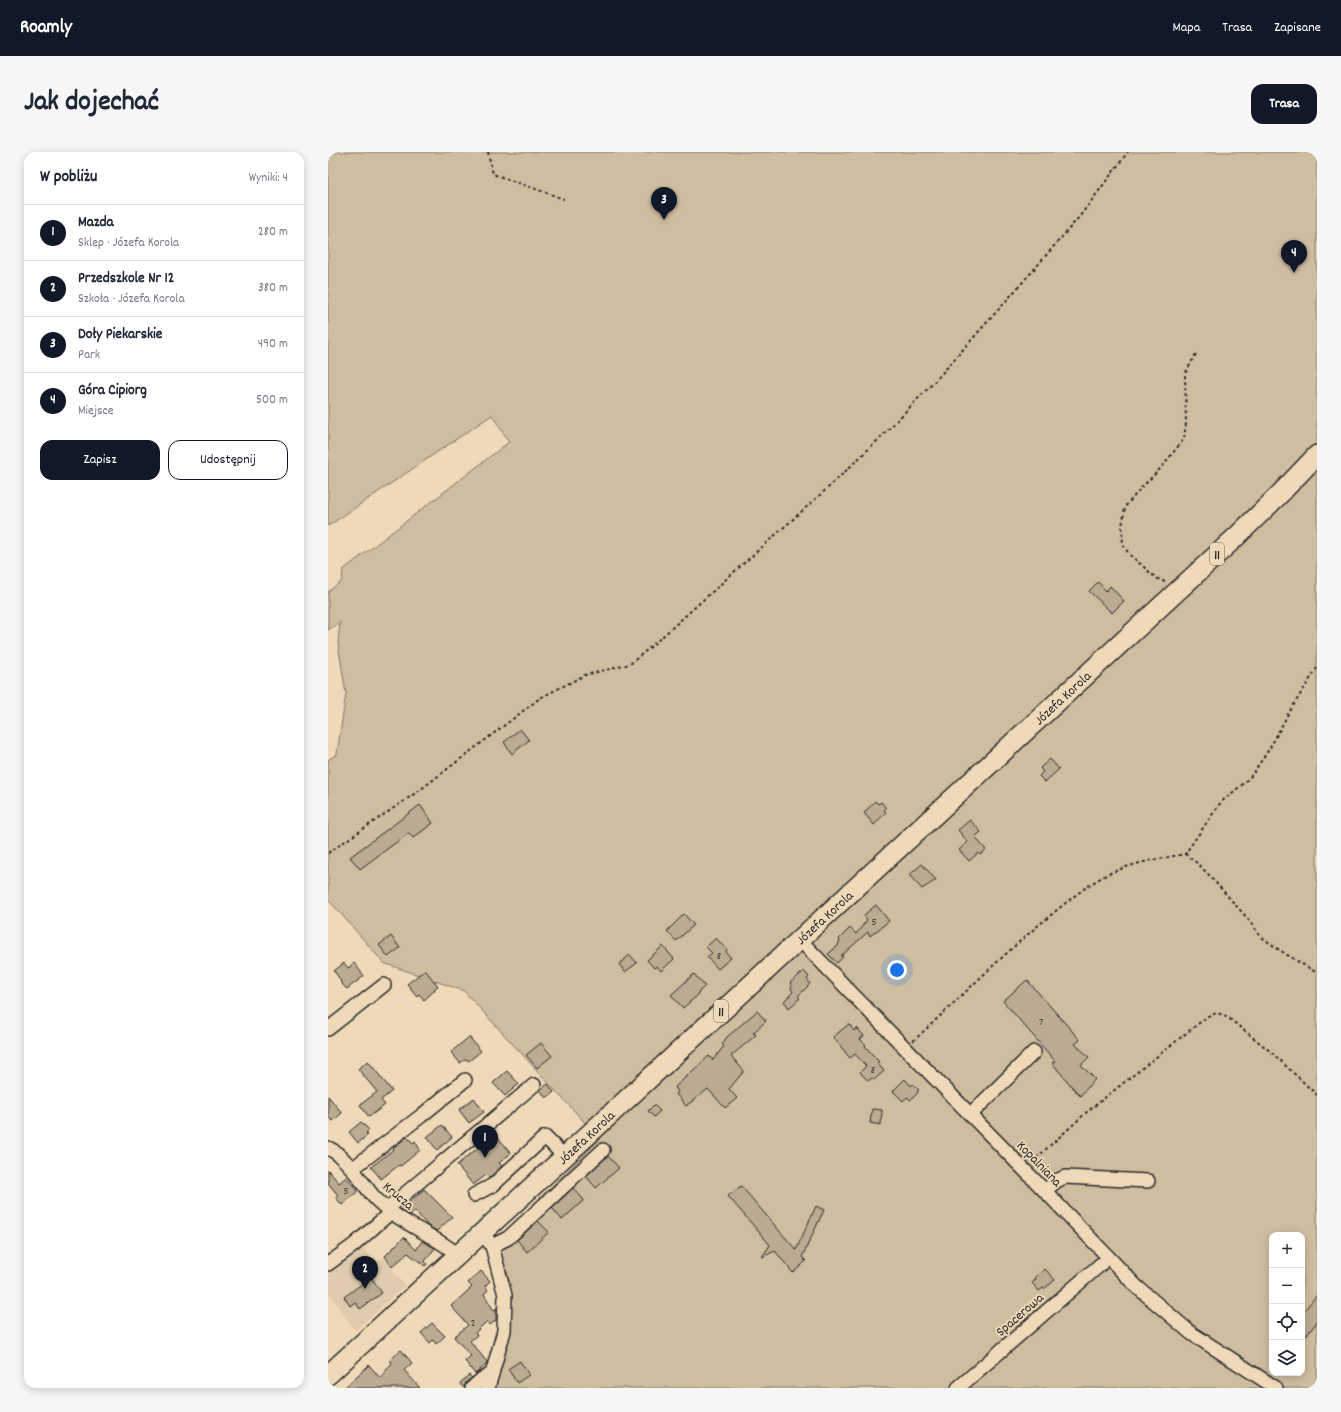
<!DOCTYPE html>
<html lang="pl">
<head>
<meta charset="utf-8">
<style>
	:root { --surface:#fff; --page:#f6f6f7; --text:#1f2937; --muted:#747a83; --line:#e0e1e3; --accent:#111827 }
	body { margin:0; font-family:Dekko,sans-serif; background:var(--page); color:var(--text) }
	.controls { position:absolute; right:12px; bottom:12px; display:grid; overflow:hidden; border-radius:8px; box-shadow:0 2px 10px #0003 }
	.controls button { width:36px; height:36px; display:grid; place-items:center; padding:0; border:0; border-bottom:1px solid var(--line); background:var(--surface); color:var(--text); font:20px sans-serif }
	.you { position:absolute; left:569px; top:818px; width:14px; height:14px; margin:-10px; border:3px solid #fff; border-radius:50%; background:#1a73e8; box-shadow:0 0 0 6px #1a73e833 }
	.badge { display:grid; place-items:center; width:26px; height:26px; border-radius:50%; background:var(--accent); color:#fff; font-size:13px; font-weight:700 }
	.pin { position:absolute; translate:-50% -33px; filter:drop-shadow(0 1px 2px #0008) }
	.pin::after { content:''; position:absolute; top:21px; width:14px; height:12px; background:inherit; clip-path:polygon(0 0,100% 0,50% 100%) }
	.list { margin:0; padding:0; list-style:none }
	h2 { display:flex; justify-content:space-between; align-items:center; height:52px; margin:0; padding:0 16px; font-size:17px }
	h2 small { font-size:13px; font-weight:400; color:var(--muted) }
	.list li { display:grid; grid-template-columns:26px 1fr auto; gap:12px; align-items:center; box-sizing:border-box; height:56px; padding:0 16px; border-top:1px solid var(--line) }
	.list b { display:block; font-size:15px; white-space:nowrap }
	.list p { margin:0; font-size:13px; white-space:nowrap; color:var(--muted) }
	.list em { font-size:13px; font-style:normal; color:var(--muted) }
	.actions { display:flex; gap:8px; padding:12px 16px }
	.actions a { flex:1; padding:9px 0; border:1px solid var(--accent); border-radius:12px; text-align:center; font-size:14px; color:var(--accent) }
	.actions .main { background:var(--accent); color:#fff }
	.icon { flex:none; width:22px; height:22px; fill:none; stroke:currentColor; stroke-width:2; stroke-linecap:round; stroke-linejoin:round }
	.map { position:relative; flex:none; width:989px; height:1236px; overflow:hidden; border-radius:12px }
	header { display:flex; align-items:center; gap:24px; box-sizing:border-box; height:56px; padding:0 20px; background:var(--accent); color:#fff }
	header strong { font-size:19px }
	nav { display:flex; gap:22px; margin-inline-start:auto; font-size:14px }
	.intro { display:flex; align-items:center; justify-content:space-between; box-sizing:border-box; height:96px; padding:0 24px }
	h1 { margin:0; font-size:28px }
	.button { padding:10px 18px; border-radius:12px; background:var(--accent); color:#fff; font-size:14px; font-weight:700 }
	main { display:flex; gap:24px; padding:0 24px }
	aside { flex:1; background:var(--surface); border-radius:12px; box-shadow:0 2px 10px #0003 }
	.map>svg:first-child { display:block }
	.built { fill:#dfcbad }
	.green { fill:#cfbda0; stroke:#7d7466; fill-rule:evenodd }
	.building { fill:#bbab93; stroke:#2b2b2b }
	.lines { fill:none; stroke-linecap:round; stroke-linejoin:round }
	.minor-casing { stroke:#2b2b2b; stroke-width:16 }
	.highway-casing { stroke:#2b2b2b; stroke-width:22 }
	.path { stroke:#2b2b2b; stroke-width:2; stroke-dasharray:3 3; stroke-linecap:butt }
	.minor { stroke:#eed9b8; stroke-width:13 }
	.highway { stroke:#eed9b8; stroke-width:19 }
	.labels { text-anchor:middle; stroke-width:3.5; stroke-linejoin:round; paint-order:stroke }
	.number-label { font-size:12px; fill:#4f4b45 }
	.shield { fill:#eed9b8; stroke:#665f55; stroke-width:1 }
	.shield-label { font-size:13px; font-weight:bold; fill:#2b2b2b }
	.street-label { font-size:14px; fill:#2b2b2b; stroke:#eed9b8 }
</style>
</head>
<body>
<header>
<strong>Roamly</strong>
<nav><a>Mapa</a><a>Trasa</a><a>Zapisane</a></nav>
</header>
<div class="intro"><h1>Jak dojechać</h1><a class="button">Trasa</a></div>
<main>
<aside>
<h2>W pobliżu<small>Wyniki: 4</small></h2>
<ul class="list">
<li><span class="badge">1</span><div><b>Mazda</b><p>Sklep · Józefa Korola</p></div><em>280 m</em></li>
<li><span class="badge">2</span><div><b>Przedszkole Nr 12</b><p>Szkoła · Józefa Korola</p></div><em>380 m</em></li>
<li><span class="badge">3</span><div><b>Doły Piekarskie</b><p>Park</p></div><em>490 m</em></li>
<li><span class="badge">4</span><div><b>Góra Cipiorg</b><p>Miejsce</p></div><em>500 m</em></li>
</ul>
<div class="actions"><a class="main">Zapisz</a><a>Udostępnij</a></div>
</aside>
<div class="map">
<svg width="989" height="1236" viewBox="0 0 989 1236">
	<rect width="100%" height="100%" fill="#eed9b8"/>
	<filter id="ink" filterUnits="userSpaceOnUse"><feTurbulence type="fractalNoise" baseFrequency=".025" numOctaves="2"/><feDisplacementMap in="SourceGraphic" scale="8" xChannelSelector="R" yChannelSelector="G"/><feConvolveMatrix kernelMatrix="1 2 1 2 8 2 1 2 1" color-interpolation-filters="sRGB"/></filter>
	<g filter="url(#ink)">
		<!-- built -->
		<path class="built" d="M35 1094 47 1112 55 1106 77 1134 27 1178 0 1140V1122Z"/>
		<!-- green -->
		<path class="green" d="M0 0H989V1236H160L176 1144 163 1094 272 987 136 839 56 811 0 747V608L9 602 18 542 10 491 12 470 0 478V440L14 429 15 418 181 290 164 263 0 374ZM944 1083H974V1221H944Z"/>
		<!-- building -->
		<g class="building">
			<path d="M770 430 778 439 782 434 796 449 784 461 761 439Z"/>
			<path d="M192 577 201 588 184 602 176 590Z"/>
			<path d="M722 607 731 617 717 630 711 624 715 620 712 616Z"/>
			<path d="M547 649 550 652 553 650 558 656 556 658 558 660 546 673 536 661Z"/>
			<path d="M92 653 105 671 85 686 81 681 32 717 22 705Z"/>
			<path d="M642 668 653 680 647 685 658 698 652 703 650 701 641 709 631 698 640 690 630 678Z"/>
			<path d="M594 712 608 728 594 737 581 723Z"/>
			<path d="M548 753 561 769 542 784 540 780 513 804 515 805 509 811 500 802 511 793 510 792 512 789 511 787 522 776 528 782 539 768 536 763Z"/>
			<path d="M356 762 366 773 348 789 339 779Z"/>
			<path d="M63 784 72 796 60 805 51 793Z"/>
			<path d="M388 786 399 798 398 800 403 806 390 817 379 805 384 801 378 795Z"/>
			<path d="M335 794 346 807 333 819 329 814 326 816 319 808Z"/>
			<path d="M302 803 309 811 297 820 291 812Z"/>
			<path d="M16 811 20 816 26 811 36 824 19 837 12 830 13 829 6 819Z"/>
			<path d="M97 818 110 834 106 837 107 838 96 848 91 842 89 844 79 832Z"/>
			<path d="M476 819 481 825 479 827 482 832 470 844 472 846 461 856 456 849 465 840 463 836 464 834 462 831Z"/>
			<path d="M366 822 377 834 369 842 370 843 355 856 343 843Z"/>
			<path d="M699 828 752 888 747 892 761 905 753 913 767 927 752 944 724 911 727 909 675 849Z"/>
			<path d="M429 859 438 869 425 881 428 883 403 904 416 919 401 937 409 946 397 956 380 937 358 954 348 942 350 940 347 935 381 904 385 908 396 894 394 892 399 885Z"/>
			<path d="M521 872 526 879 529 876 536 884 532 887 538 893 537 894 551 910 549 911 556 919 546 928 544 926 540 929 532 920 538 914 527 902 522 906 505 885Z"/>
			<path d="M141 885 153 899 141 909 138 907 132 911 123 900Z"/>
			<path d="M213 891 224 904 209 916 198 903Z"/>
			<path d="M40 909 64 939 53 948 57 953 41 965 32 953 49 940 30 917Z"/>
			<path d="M179 919 191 932 177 944 165 931Z"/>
			<path d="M577 927 583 934 585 932 591 938 589 940 590 941 582 948 579 945 575 949 565 939Z"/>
			<path d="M220 932 226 940 218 946 212 938Z"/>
			<path d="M0 944 14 961 5 969 0 965Z"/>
			<path d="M146 946 156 960 141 971 131 958Z"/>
			<path d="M326 953 332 959 326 965 320 959Z"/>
			<path d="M544 957 554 958 553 973 542 971Z"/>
			<path d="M33 970 41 978 38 981 40 983 30 991 21 980Z"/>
			<path d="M114 973 124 985 109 998 99 985Z"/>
			<path d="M167 982 183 1001 171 1011 174 1014 161 1026 158 1023 145 1033 129 1013Z"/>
			<path d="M79 985 85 991 87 989 92 998 74 1013 72 1014 71 1013 53 1027 43 1015 66 997 65 996Z"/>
			<path d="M280 1004 291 1016 268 1036 258 1024Z"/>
			<path d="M0 1018 11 1031 18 1025 30 1039 14 1053 8 1046 10 1043 0 1031Z"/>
			<path d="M413 1034 468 1098 488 1054 496 1058 474 1105 478 1109 465 1121 447 1099 434 1105 442 1093 400 1044Z"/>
			<path d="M245 1036 256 1048 234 1068 224 1056Z"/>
			<path d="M96 1037 124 1065 109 1079 100 1074 87 1059 82 1063 73 1058Z"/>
			<path d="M210 1069 221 1080 199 1100 189 1088Z"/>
			<path d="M76 1085 88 1098 94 1089 107 1096 97 1109 99 1112 97 1114 80 1101 64 1115 57 1104Z"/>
			<path d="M717 1117 727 1128 716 1137 715 1136 711 1139 704 1131 708 1127 707 1125Z"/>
			<path d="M153 1119 162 1129 157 1134 160 1138 156 1142 166 1159 168 1156V1168L162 1173 159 1169 147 1181 149 1183 142 1189 159 1210 158 1213 147 1222 137 1209 143 1204 126 1185 140 1173 123 1154 144 1135 140 1131Z"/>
			<path d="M43 1125 54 1141 32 1157 27 1150 22 1154 16 1145Z"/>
			<path d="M989 1143V1170L974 1189V1161Z"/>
			<path d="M104 1171 117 1184 108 1192 105 1188 102 1191 93 1181Z"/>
			<path d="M73 1198 84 1211 76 1218 92 1236H16L41 1213 52 1226 64 1211 62 1208Z"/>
			<path d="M192 1209 201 1223 189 1231 180 1217Z"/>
			<path d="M141 1223 144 1226 138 1230 136 1236 132 1231Z"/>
		</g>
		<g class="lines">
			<defs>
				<g id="minor">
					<path d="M471 787 538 856 717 1039 808 1134 863 1181 948 1236"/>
					<path d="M0 877 56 833"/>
					<path d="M643 962 706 900"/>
					<path d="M0 996C17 1003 34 1031 46 1045 70 1071 104 1081 130 1103"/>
					<path d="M24 1017 93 964 137 928"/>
					<path d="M717 1039 728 1029 737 1025 820 1029"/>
					<path d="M146 1043 165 1033 217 985 236 1004"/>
					<path d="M59 1057 206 933"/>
					<path d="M154 1080 164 1094 177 1143 176 1179 160 1236"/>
					<path d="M164 1094 180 1086 275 998"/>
					<path d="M0 1112 26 1093 63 1060"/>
					<path d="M144 1236 154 1227 164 1222"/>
					<path d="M630 1236 773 1112"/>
				</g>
				<g id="highway">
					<path id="s1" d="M0 1223 909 384 950 344 989 303"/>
				</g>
			</defs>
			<!-- minor casing -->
			<use href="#minor" class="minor-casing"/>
			<!-- highway casing -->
			<use href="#highway" class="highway-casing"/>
			<!-- path -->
			<g class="path">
				<path d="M160 0 165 22 236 47"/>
				<path d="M837 430 828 426 801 402 795 393 794 375 797 355 812 337 833 316 856 287 858 271 857 222 868 202"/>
				<path d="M0 701 92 638 212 546 257 523 302 512 327 491 502 334 552 286 608 228 708 115 752 64 800 0"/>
				<path d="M857 702 869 711 881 723 920 767 933 785 956 801 989 821"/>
				<path d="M585 889C628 850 668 809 712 772 733 755 754 736 778 723 803 711 830 707 857 702L893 650 915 632 924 623 943 594 960 562 989 516"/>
				<path d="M704 1010 760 959 880 864 889 861 898 864 942 899 989 943"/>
			</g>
			<!-- minor -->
			<use href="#minor" class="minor"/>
			<!-- highway -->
			<use href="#highway" class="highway"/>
		</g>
	</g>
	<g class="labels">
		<!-- number labels -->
		<g class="number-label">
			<text x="546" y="773">5</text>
			<text x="391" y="807">8</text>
			<text x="713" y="873">7</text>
			<text x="545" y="921">8</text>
			<text x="18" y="1042">5</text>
			<text x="145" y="1174">2</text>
		</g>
		<!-- shield labels -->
		<g class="shield">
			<rect x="882" y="391" width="14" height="22" rx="3"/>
			<rect x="386" y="848" width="14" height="22" rx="3"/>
		</g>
		<g class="shield-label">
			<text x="889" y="407">11</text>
			<text x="393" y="864">11</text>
		</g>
		<!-- street labels -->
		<g class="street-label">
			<text dy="5" stroke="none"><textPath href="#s1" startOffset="999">Józefa Korola</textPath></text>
			<text dy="5" stroke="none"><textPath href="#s1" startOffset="675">Józefa Korola</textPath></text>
			<text dy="5" stroke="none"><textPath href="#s1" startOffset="351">Józefa Korola</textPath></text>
			<text transform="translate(712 1011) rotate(46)" y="5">Kopalniana</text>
			<text transform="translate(71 1043) rotate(40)" y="5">Krucza</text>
			<text transform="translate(691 1162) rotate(-41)" y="5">Spacerowa</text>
		</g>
	</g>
</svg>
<div class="controls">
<button>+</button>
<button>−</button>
<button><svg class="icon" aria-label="locate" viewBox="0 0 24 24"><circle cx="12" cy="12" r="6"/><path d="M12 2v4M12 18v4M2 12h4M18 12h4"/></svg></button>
<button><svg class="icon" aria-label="layers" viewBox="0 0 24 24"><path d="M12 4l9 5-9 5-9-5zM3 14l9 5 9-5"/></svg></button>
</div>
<div class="you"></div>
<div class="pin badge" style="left:157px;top:1006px">1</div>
<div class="pin badge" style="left:37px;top:1137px">2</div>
<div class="pin badge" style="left:336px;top:68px">3</div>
<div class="pin badge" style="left:966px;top:121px">4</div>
</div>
</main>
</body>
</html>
